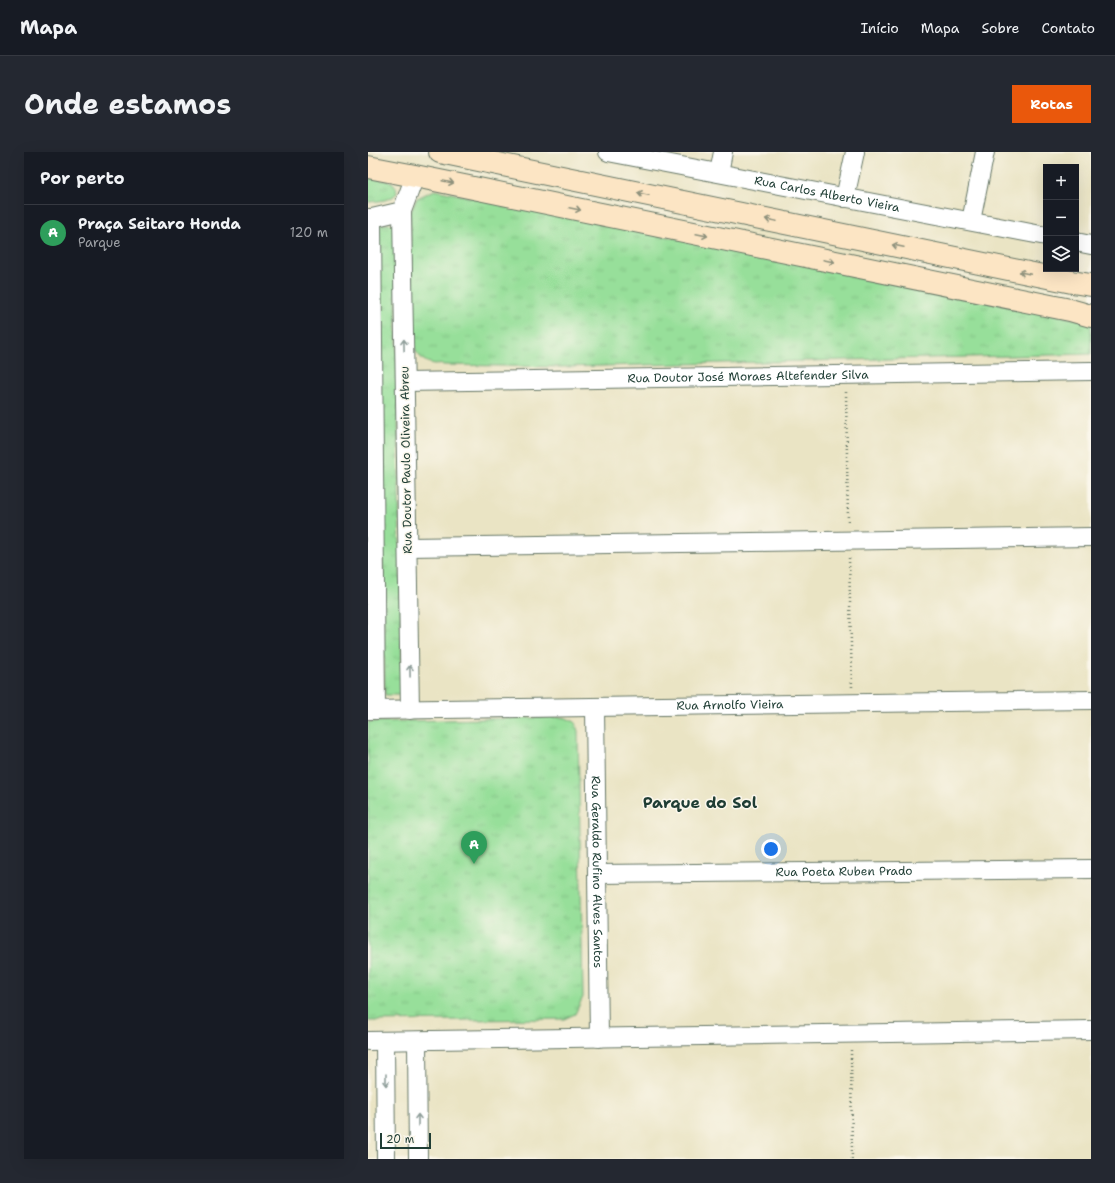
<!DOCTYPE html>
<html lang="pt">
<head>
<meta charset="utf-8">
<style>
	:root { --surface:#171b24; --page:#242831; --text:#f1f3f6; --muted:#9ea1a6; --line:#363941; --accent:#ea580c }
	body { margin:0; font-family:"Shantell Sans",sans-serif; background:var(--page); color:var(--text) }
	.controls { position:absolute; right:12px; top:12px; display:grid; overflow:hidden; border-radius:0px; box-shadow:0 4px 16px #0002 }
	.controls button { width:36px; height:36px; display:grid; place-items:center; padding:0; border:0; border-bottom:1px solid var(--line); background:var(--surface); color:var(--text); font:20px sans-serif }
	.scale { position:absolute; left:12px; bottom:10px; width:51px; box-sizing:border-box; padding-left:4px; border:2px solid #1f3d34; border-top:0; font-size:11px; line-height:14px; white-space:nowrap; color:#1f3d34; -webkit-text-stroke:3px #fbf7ec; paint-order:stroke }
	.you { position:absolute; left:403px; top:697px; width:14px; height:14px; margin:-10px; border:3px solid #fff; border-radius:50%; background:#1a73e8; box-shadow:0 0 0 6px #1a73e833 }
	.badge { display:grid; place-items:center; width:26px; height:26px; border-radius:50%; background:var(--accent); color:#fff; font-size:13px; font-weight:700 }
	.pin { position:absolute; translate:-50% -33px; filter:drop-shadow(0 1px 2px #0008) }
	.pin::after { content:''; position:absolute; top:21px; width:14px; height:12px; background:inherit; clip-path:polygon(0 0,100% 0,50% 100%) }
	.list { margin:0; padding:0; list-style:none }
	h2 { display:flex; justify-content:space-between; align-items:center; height:52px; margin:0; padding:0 16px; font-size:17px }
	h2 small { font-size:13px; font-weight:400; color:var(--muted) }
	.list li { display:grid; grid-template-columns:26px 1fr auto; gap:12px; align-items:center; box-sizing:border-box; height:56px; padding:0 16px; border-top:1px solid var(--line) }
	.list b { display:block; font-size:15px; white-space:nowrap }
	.list p { margin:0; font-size:13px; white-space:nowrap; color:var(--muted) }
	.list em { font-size:13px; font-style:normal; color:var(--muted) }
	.icon { flex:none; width:22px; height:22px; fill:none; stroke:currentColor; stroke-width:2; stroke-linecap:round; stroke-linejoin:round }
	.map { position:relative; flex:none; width:723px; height:1007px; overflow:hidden; border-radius:0px }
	header { display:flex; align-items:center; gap:24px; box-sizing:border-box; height:56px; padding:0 20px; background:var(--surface); border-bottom:1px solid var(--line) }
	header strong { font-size:19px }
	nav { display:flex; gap:22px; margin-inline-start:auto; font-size:14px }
	.intro { display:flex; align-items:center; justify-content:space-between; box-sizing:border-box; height:96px; padding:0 24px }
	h1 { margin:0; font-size:28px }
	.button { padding:10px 18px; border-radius:0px; background:var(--accent); color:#fff; font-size:14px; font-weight:700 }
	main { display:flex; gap:24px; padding:0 24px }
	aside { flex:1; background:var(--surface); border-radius:0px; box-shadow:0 4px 16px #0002 }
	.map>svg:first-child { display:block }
	.park { fill:url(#park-tufts); stroke:#5b8e67 }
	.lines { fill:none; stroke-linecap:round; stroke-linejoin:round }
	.street-casing { stroke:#676; stroke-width:20 }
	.secondary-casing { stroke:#676; stroke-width:24 }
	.path { stroke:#676; stroke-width:2.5; stroke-dasharray:1 3; stroke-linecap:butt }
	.street { stroke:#fff; stroke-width:18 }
	.secondary { stroke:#fce5c4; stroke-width:22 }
	.oneway { stroke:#8e917c }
	.oneway2 { stroke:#8f9e9a }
	.labels { text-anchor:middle; stroke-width:3; stroke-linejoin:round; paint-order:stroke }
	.street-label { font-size:12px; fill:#1f3d34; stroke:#fbf7ec }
	.district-label { font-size:16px; font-weight:bold; fill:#1f3d34; stroke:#fbf7ec }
</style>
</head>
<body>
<header>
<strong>Mapa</strong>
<nav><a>Início</a><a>Mapa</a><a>Sobre</a><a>Contato</a></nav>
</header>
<div class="intro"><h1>Onde estamos</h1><a class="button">Rotas</a></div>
<main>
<aside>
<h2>Por perto<small></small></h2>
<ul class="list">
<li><span class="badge" style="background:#2e9e5b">A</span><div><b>Praça Seitaro Honda</b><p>Parque</p></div><em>120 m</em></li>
</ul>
</aside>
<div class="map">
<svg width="723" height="1007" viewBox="0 0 723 1007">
	<defs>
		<pattern id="park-tufts" width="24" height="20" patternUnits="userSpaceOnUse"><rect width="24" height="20" fill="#97df9a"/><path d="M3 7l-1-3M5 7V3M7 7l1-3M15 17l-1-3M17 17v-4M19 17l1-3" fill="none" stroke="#82c085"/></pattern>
	</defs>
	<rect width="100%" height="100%" fill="#fbf7ec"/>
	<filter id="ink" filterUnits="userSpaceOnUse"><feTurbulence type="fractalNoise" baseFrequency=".025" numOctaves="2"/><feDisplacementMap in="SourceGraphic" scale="8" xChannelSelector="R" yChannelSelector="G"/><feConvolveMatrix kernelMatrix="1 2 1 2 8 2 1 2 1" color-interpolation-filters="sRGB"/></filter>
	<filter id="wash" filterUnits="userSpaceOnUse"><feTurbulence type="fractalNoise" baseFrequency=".012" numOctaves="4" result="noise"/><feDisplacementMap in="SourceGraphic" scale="16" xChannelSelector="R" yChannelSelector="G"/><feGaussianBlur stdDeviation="0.9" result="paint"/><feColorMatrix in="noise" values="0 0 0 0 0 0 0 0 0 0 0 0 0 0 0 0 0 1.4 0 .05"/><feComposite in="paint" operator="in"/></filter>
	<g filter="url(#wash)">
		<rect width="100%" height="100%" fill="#eae4c4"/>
		<!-- park -->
		<g class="park">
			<path d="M0 25 24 30 28 35 29 41C22 49 11 49 0 50Z"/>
			<path d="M67 38 723 170V202L193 215 77 213C59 211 57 212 46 197L42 62 49 46Z"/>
			<path d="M10 72H27L34 543H17Z"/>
			<path d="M196 565 207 570 210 579 215 845 207 862 196 867 0 869V570Z"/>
		</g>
	</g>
	<g filter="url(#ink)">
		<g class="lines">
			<defs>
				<g id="street">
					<path id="s1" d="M240 0 678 84"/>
					<path d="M351 21 355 0"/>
					<path d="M477 46 487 0"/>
					<path d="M0 66H4L34 59"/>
					<path d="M4 66 8 558"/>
					<path d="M603 69 617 0"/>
					<path d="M708 90 723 93"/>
					<path id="s2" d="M37 230 723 219"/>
					<path d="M40 395 723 385"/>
					<path id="s3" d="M227 555 231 886"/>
					<path id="s4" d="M0 558 723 548"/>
					<path d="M42 558 34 59 47 24"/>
					<path id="s5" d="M229 722 723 717"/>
					<path d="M0 889 723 878"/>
					<path d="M17 889 18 1007"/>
					<path d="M49 889 50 1007"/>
				</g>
				<g id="secondary">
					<path d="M72 0 704 130 723 133"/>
					<path d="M0 15 47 24 702 158 723 164"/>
				</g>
			</defs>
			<!-- street casing -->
			<use href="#street" class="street-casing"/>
			<!-- secondary casing -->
			<use href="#secondary" class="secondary-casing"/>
			<!-- path -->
			<g class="path">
				<path d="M478 240 480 371"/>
				<path d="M481 406 484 535"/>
				<path d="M483 898 484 1007"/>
			</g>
			<!-- street -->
			<use href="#street" class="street"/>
			<!-- secondary -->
			<use href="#secondary" class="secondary"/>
		</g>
		<!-- one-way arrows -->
		<defs><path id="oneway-shaft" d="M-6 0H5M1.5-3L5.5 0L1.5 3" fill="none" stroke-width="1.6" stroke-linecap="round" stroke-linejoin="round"/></defs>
		<g class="oneway">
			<use href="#oneway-shaft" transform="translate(80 30) rotate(12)"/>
			<use href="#oneway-shaft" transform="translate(275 42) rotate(-168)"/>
			<use href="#oneway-shaft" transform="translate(207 57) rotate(12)"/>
			<use href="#oneway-shaft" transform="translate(403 68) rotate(-168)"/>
			<use href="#oneway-shaft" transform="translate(334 83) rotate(12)"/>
			<use href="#oneway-shaft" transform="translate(530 94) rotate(-168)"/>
			<use href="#oneway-shaft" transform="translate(461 109) rotate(12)"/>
			<use href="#oneway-shaft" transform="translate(657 121) rotate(-168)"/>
		</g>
		<g class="oneway2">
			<use href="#oneway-shaft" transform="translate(36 193) rotate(-91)"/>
			<use href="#oneway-shaft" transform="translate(42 519) rotate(-91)"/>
			<use href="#oneway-shaft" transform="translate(18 928) rotate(90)"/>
			<use href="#oneway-shaft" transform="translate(50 968) rotate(-90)"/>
		</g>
	</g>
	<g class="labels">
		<!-- street labels -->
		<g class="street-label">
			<text dy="4" stroke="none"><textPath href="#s1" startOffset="223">Rua Carlos Alberto Vieira</textPath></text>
			<text dy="4" stroke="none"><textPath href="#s2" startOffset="343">Rua Doutor José Moraes Altefender Silva</textPath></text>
			<text transform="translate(38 308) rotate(-91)" y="4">Rua Doutor Paulo Oliveira Abreu</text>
			<text dy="4" stroke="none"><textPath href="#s4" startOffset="362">Rua Arnolfo Vieira</textPath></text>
			<text dy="4" stroke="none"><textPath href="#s3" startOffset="165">Rua Geraldo Rufino Alves Santos</textPath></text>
			<text dy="4" stroke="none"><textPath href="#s5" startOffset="247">Rua Poeta Ruben Prado</textPath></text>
		</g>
		<!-- district labels -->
		<g class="district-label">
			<text x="332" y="656">Parque do Sol</text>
		</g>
	</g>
</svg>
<div class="controls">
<button>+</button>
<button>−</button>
<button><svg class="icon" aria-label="layers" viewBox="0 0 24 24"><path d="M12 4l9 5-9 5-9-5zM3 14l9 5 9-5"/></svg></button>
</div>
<div class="scale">20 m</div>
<div class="you"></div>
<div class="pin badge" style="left:106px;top:712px;background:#2e9e5b">A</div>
</div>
</main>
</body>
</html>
